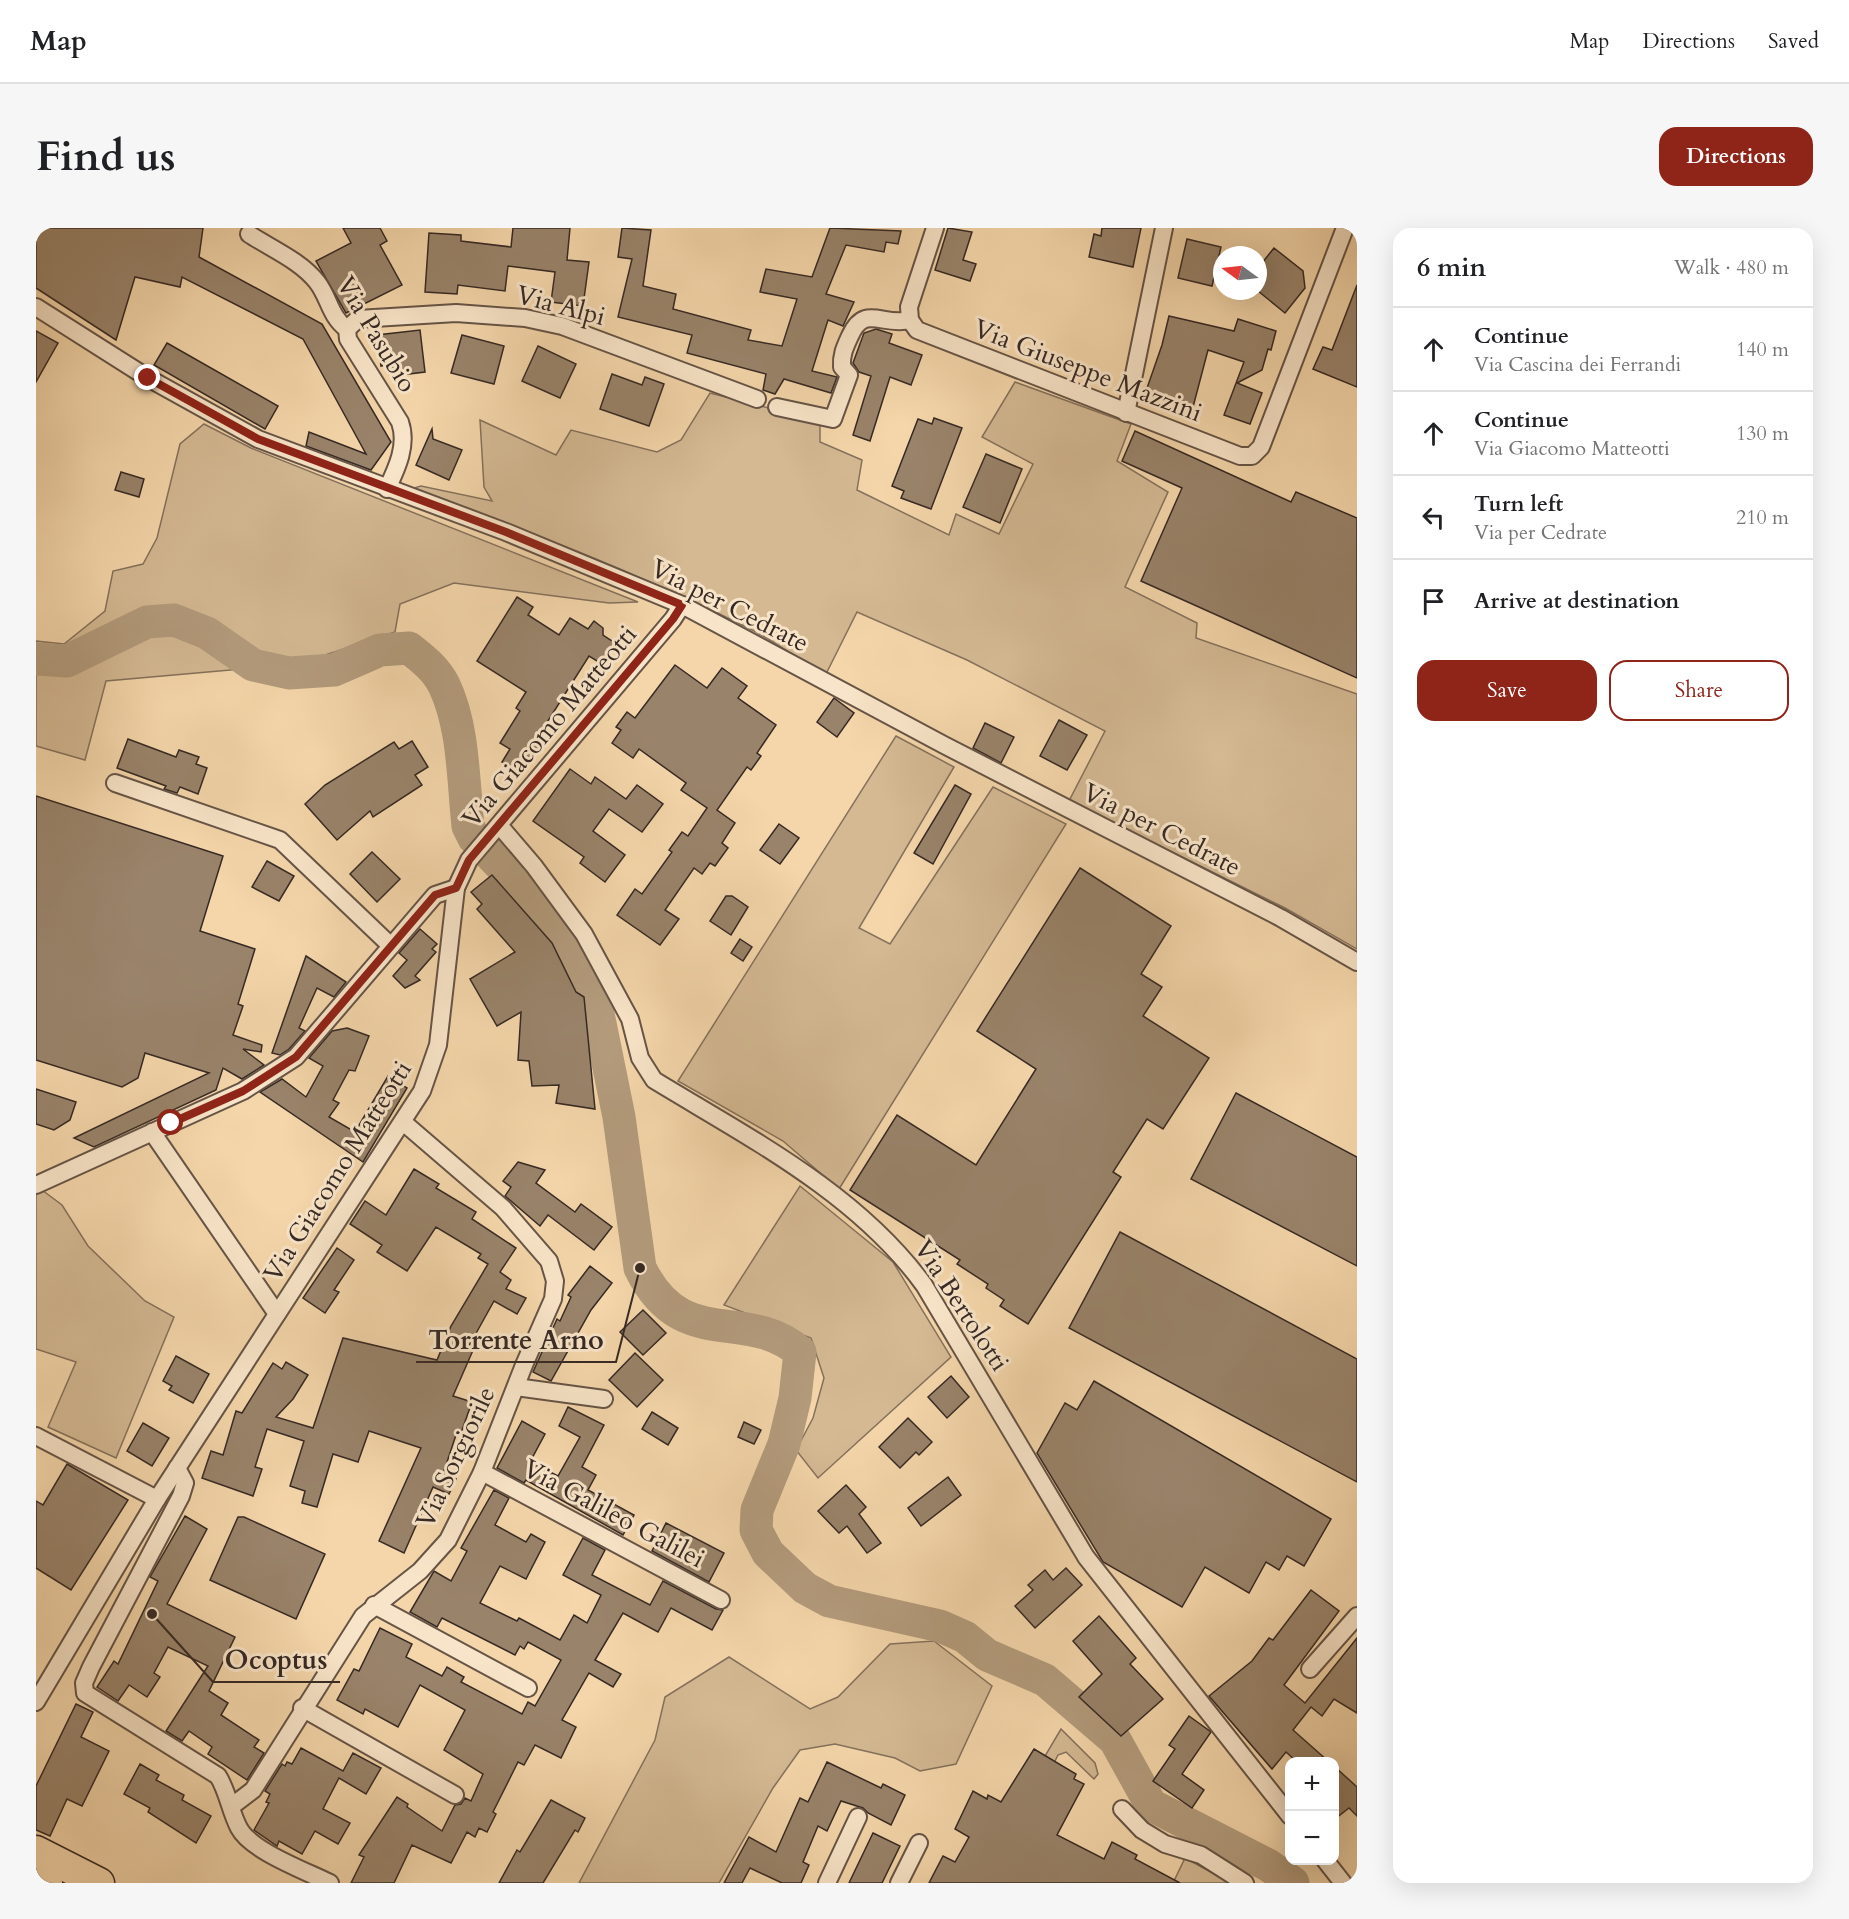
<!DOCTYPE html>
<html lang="en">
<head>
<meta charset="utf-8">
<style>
	:root { --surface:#fff; --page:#f6f6f6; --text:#202124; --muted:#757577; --line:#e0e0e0; --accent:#8f2418 }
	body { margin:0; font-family:Cardo,serif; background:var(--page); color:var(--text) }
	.controls { position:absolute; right:18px; bottom:18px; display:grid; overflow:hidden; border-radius:12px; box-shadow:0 6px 24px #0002 }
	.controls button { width:54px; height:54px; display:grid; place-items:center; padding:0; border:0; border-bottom:2px solid var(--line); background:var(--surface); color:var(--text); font:30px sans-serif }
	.compass { position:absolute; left:1177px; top:18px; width:54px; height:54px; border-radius:50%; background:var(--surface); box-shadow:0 6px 24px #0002; rotate:285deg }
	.stop { position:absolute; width:18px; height:18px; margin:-14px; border:4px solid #8f2418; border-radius:50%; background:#fff }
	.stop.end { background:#8f2418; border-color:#fff; box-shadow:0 2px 6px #0008 }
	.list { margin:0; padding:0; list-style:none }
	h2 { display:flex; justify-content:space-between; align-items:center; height:78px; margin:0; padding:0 24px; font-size:26px }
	h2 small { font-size:20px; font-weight:400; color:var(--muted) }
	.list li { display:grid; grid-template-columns:39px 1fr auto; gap:18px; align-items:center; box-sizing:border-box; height:84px; padding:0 24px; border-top:2px solid var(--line) }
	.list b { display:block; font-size:22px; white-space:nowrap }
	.list p { margin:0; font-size:20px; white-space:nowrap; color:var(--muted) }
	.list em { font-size:20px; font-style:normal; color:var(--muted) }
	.actions { display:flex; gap:12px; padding:18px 24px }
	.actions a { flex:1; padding:14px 0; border:2px solid var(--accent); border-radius:18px; text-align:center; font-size:21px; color:var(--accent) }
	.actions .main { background:var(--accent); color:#fff }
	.icon { flex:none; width:33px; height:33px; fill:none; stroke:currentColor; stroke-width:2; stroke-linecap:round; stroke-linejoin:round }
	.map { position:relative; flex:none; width:1321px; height:1655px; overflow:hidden; border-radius:18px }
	header { display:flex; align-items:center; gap:36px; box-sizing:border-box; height:84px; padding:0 30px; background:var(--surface); border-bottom:2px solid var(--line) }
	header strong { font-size:28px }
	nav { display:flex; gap:33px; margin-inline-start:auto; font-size:21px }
	.intro { display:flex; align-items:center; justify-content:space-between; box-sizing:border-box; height:144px; padding:0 36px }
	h1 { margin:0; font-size:42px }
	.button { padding:15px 27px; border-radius:18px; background:var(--accent); color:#fff; font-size:21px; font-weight:700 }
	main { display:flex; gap:36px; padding:0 36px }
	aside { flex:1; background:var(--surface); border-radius:18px; box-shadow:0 6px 24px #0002 }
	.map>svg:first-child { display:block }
	.green { fill:#d4b993; stroke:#85715c; stroke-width:1.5 }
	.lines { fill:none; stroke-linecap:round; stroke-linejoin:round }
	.river { stroke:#b39b7c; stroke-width:33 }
	.building { fill:#99836a; stroke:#362924; stroke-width:1.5 }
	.minor-casing { stroke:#665446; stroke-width:20 }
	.motorway-casing { stroke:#362924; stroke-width:33 }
	.minor { stroke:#f8e4c8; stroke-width:16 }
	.motorway { stroke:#f4d6aa; stroke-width:30 }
	.route { stroke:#8f2418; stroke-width:8 }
	.labels { text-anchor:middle; stroke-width:6; stroke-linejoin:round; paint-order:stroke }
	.street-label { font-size:26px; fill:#362924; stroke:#f8e4c8 }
	.leader { fill:none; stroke:#362924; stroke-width:2 }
	.callout-dot { fill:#362924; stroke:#f8e4c8; stroke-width:2 }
	.callout-label { font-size:27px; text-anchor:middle; font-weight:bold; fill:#362924; stroke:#f8e4c8; stroke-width:6; stroke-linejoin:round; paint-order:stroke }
</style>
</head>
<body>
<header>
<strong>Map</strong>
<nav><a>Map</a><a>Directions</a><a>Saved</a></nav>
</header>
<div class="intro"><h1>Find us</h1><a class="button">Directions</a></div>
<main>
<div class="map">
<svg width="1321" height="1655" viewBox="0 0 1321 1655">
	<rect width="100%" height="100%" fill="#f4d6aa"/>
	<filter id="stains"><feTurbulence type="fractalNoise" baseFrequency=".00333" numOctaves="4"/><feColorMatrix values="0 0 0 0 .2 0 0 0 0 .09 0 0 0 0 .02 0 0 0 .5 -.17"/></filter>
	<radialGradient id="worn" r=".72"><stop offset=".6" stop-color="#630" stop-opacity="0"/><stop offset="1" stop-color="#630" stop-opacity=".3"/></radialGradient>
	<!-- green -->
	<g class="green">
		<path d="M979 154 1095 196 1081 233 1132 264 1089 359 1161 395 1160 410 1321 466V721L1249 680 1033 573 1069 503 931 432 821 384 789 448C766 433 744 417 720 404 610 348 494 304 378 260L385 258 456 273 448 259 444 192 520 227 535 202 621 224 645 212 674 165 784 193V214L826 232 821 262 913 307 920 286 963 306 997 236 946 209Z"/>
		<path d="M168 196 215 220 602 374 573 375 418 355 364 376 359 404 262 436 70 453 49 532 0 518V413L28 416 69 383 77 343 107 336 121 310 144 216Z"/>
		<path d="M860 508 918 539 823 700 854 716 957 559 1030 596 803 961 747 913 642 853Z"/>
		<path d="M764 958 857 1034 915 1129 782 1250 760 1222 777 1190 788 1150 775 1110 688 1077Z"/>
		<path d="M6 962 26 977 52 1018 109 1073 138 1089 80 1230 12 1199 40 1134 0 1121V965Z"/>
		<path d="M898 1413 956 1458 920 1536 884 1543 859 1530 799 1516 764 1522 737 1560 683 1655H543L619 1512 629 1469 693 1429 774 1481 802 1469 854 1416Z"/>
		<path d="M1025 1501 1059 1535 1062 1546 1058 1551 1030 1524 1022 1527 982 1608 996 1550Z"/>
		<path d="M1149 1630 1195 1655H1137Z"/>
	</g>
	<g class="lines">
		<!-- river -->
		<path class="river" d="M0 431 31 433 111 394 138 392 171 405 217 437 253 445 298 442 344 422 373 420C387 431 400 441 408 457 428 499 427 552 432 598L438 610 510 684 557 761 583 889 604 1040C646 1126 709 1077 764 1124L759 1170 748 1216 721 1282 720 1302 732 1325 769 1360 793 1373 904 1398 929 1409 951 1427 1009 1452 1079 1512 1115 1577 1232 1637 1257 1655"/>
	</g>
	<!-- building -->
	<g class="building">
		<path d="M0 0H167L163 29 286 96 355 214 335 242 270 218 273 204 330 226 267 111 146 49 144 59 99 49 80 112 0 60Z"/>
		<path d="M307 0H344L351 13 344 17 366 57 310 85 280 33 315 15Z"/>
		<path d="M477 0H534L531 32 553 34 547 78 515 74 519 44 472 38 469 63 422 57 421 66 389 64 393 5 425 7V13L475 19Z"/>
		<path d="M586 0 615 2 607 58 640 66 637 81 715 102 712 112 746 118 761 71 724 64 730 41 776 49 794 0 865 3 862 16 850 14 848 24 810 17 790 66 818 74 807 98 792 92 776 143 801 149 795 165 748 151 739 166 727 162 730 146 651 125 656 107 582 89 596 31 582 29Z"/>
		<path d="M912 0 936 4 927 32 940 36 934 53 899 42Z"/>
		<path d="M1066 0H1105L1097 39 1053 29 1058 6 1065 8Z"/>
		<path d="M1151 11 1185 19 1176 58 1142 50Z"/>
		<path d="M1238 20 1267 43 1269 60 1249 85 1222 63V40Z"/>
		<path d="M1321 57V159L1277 141 1287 119 1296 122Z"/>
		<path d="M1133 88 1198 103 1202 91 1240 103 1235 122 1232 121 1226 142 1201 155 1226 165 1214 196 1188 187 1208 134 1172 122 1157 179 1110 163 1126 117Z"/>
		<path d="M840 101 856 106 853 115 886 127 875 157 854 149 834 213 817 207 835 148 823 144 817 135 828 105Z"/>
		<path d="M384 102 389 144 357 148 356 136 345 138 341 107Z"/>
		<path d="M0 103 22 115 0 154Z"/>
		<path d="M426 107 468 118 458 156 415 145Z"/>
		<path d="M131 115 242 178 229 201 118 137Z"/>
		<path d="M502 118 540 136 524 170 486 153Z"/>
		<path d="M576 146 606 157 609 149 628 156 613 198 564 181Z"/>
		<path d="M898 190 926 200 895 281 865 270 868 263 856 258 882 191 896 196Z"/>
		<path d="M396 201 397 211 426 222 413 252 380 237Z"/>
		<path d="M1099 203 1255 274 1260 264 1321 290V450L1105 353 1146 260 1086 233Z"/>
		<path d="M950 226 986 241 964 295 927 279Z"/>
		<path d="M85 244 108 251 103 269 79 262Z"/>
		<path d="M481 369 497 379 492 387 523 407 534 390 552 401 558 393 567 400V407L579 415 566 436 553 428 503 507 509 510 486 546 466 534 474 521 464 515 484 483 480 480 490 464 441 433Z"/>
		<path d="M639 437 671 460 686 440 711 458 702 470 740 497 721 525 725 528 715 542 711 539 681 582 699 595 686 615 692 620 679 638 674 635 666 646 658 640 629 682 643 691 624 717 581 687 599 661 606 666 636 624 633 622 646 604 652 608 671 580 645 562 650 555 603 521 597 530 576 515 585 502 580 499 591 484 599 490Z"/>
		<path d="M798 470 818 485 801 509 781 494Z"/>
		<path d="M1023 492 1051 507 1031 542 1004 528Z"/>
		<path d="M949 495 978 509 965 535 937 520Z"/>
		<path d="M92 511 140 529 143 522 163 529 160 536 171 540 162 566 144 559 141 565 128 561 130 558 81 540Z"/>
		<path d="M376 513 392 539 379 547 386 557 337 589 334 583 301 612 269 576 289 557 358 514 363 521Z"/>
		<path d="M534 541 555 556 559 549 590 571 601 557 627 576 606 604 573 581 557 603 589 627 569 654 544 635 548 629 497 593Z"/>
		<path d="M919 557 935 566 897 636 878 625Z"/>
		<path d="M0 568 187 628 164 703 219 721 202 776 207 778 197 807 226 817 225 824 207 821 228 837 206 851 187 840 180 862 58 919 38 910 173 845 109 825 102 850 86 859 0 832Z"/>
		<path d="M743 596 763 610 744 636 724 622Z"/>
		<path d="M336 624 364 651 341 674 314 646Z"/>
		<path d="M231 633 258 648 243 673 216 659Z"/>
		<path d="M1044 640 1135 698 1105 746 1126 759 1107 788 1173 830 1127 901 1111 891 1077 944 1085 949 992 1096 964 1078 968 1072 950 1060 952 1056 921 1036 924 1032 814 962 861 887 940 937 1000 841 941 803Z"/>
		<path d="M456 647 516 715 540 764 548 769 559 881 520 875 523 857 496 858 493 833 482 832 485 784 461 798 434 751 479 724 441 681 446 676 435 664Z"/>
		<path d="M690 668H696L712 679 695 707 674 693Z"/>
		<path d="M384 701 401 716 396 721 400 724 379 748 384 752 369 760 357 748 371 732 363 725Z"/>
		<path d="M704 711 716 719 707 733 695 725Z"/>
		<path d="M270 728 310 754 298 769 281 760 263 800 269 803 253 821 244 827 236 825Z"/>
		<path d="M311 800 333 808 319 843 313 842 297 872 303 875 293 889 319 904 352 848 371 860 327 934 224 864 246 851 270 869 287 838 273 830 296 803Z"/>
		<path d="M0 861 40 874 34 892 18 902 0 896Z"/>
		<path d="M1200 865 1321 929V1038L1155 951Z"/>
		<path d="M482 934 509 942 500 955 539 984 545 976 576 999 558 1022 512 987 504 998 469 968 475 959 467 953Z"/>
		<path d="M378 941 403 956 400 960 440 984 436 991 480 1020 464 1044 475 1052 470 1061 490 1070 481 1086 458 1073 433 1118 438 1120 417 1168 436 1174 425 1205 421 1204 407 1246 420 1251 413 1266 397 1259 368 1325 343 1313 385 1220 333 1203 322 1234 297 1226 281 1279 266 1275 269 1263 254 1258 268 1213 231 1201 219 1239 226 1241 217 1268 166 1250 175 1223 187 1227 200 1183 206 1185 237 1135 246 1141 250 1134 272 1147 257 1171 240 1189 277 1200 307 1110 401 1132 415 1098 452 1036 442 1030 445 1026 400 999 371 1043 341 1024 346 1017 314 996 329 973 350 987Z"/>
		<path d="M1084 1004 1321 1131V1254L1033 1100Z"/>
		<path d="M301 1020 318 1032 298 1062 303 1064 289 1085 267 1070Z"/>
		<path d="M554 1038 576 1055 555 1082 515 1153 497 1144 521 1091 524 1093 535 1069 532 1067Z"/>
		<path d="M607 1082 630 1105 607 1127 584 1104Z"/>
		<path d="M599 1125 627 1152 601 1179 573 1152Z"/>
		<path d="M140 1128 173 1146 157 1175 133 1162 136 1158 127 1153Z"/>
		<path d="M915 1148 933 1169 911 1190 892 1169Z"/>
		<path d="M1058 1153 1295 1291 1268 1338 1251 1328 1243 1342 1230 1334 1213 1365 1169 1339 1146 1379 1067 1334 1001 1225 1029 1175 1041 1182Z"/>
		<path d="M532 1179 568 1197 546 1239 560 1247 552 1262 598 1287 587 1307 490 1252 488 1255 461 1240 486 1193 509 1206 494 1234 522 1248 544 1209 523 1198Z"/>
		<path d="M616 1184 642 1200 632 1217 606 1201Z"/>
		<path d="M872 1190 896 1214 883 1227 880 1224 864 1240 843 1219Z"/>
		<path d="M708 1194 725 1202 718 1216 702 1209Z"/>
		<path d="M107 1195 133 1210 116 1238 91 1223Z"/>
		<path d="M31 1236 92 1272 35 1362 0 1340V1273L7 1277Z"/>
		<path d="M912 1249 925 1267 885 1298 872 1280Z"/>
		<path d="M810 1257 830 1279 823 1286 845 1315 831 1325 811 1298 803 1305 782 1283Z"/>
		<path d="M458 1262 473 1270 459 1297 490 1314 495 1306 509 1314 490 1351 464 1338 444 1375 481 1393 483 1390 524 1412 538 1387 551 1395 565 1367 527 1347 547 1310 569 1322 556 1347 614 1377 627 1353 680 1381 687 1382 676 1402 635 1380 622 1404 587 1385 559 1432 585 1446 577 1459 553 1445 526 1492 540 1499 525 1530 499 1517 488 1537 482 1534 457 1584 460 1586 451 1604 443 1600 439 1609 431 1604 415 1635 376 1617 358 1655H315L328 1629 323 1627 361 1569 372 1576 371 1579 406 1603 419 1577 425 1576 429 1570 435 1573 447 1546 408 1522 429 1482 384 1457 362 1499 329 1481 327 1486 301 1472 318 1441 323 1443 344 1400 376 1416 370 1429 406 1448 411 1439 428 1449 425 1454 486 1486 492 1474 499 1478 525 1432 492 1414 488 1421 484 1418 479 1427 406 1390 401 1399 374 1384 398 1343 415 1353 431 1323 425 1320Z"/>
		<path d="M149 1288 171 1301 131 1376 199 1409 173 1463 192 1475 185 1487 223 1512 218 1519 228 1525 211 1552 172 1526 176 1519 153 1503 146 1513 130 1503 172 1438 132 1419 118 1445 124 1449 111 1469 93 1457 82 1473 61 1459 78 1433 82 1436 122 1353 114 1349Z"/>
		<path d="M202 1289H208L289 1326 260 1391 174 1352Z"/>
		<path d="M630 1295 688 1325 673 1354 616 1323Z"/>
		<path d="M1030 1340 1046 1357 999 1400 979 1378 997 1362 992 1357 1009 1342 1017 1352Z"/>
		<path d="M1275 1362 1303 1383 1248 1457 1269 1475 1321 1410V1485L1298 1471 1286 1488 1275 1479 1257 1502 1292 1533H1260L1250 1524 1236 1541 1173 1468 1216 1433 1233 1410 1237 1412Z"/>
		<path d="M1063 1388 1100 1430 1094 1436 1127 1471 1085 1508 1043 1469 1066 1446 1037 1413Z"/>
		<path d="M40 1476 57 1484 45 1509 73 1523 46 1578 31 1571 14 1608 0 1602V1558Z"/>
		<path d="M1153 1488 1175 1504 1146 1546 1168 1562 1156 1580 1117 1553 1139 1521 1133 1517Z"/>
		<path d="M265 1520 307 1543 317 1525 345 1540 330 1566 303 1550 287 1581 314 1595 302 1616 279 1603 266 1626 243 1613 241 1618 218 1602 233 1575 230 1574 234 1566 229 1563 246 1536 249 1538 251 1534 256 1536Z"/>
		<path d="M998 1521 1040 1546 1038 1551 1048 1556 1021 1607 1068 1631 1076 1614 1101 1627 1099 1631 1144 1655H893L907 1628 919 1634 933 1609 919 1601 937 1563 951 1571 952 1567 965 1574Z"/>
		<path d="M791 1534 845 1560 847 1556 869 1567 855 1597 832 1585 827 1580 805 1573 791 1603 782 1598 767 1634 773 1637 765 1655H746L714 1640 706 1655H688L713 1609 740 1624 764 1570 772 1574Z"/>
		<path d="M104 1536 123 1547 120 1552 148 1567 146 1572 175 1588 160 1615 112 1584 114 1580 88 1566Z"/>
		<path d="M1299 1539 1321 1559V1588L1313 1580 1299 1591Z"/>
		<path d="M515 1572 549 1590 542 1604 539 1602 507 1655H463L481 1622 484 1624Z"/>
		<path d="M837 1605 864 1618 846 1655H813Z"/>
	</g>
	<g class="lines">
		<defs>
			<g id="minor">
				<path d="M899 0 873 79 874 92 881 102 1204 228H1216L1225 219 1309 0"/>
				<path d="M213 6C234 20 265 33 281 54 293 69 294 89 311 101L312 111 364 194C372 217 361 240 351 261"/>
				<path d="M0 79 112 150 222 211 470 304 646 377 908 517 1245 690 1321 734"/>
				<path d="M311 101 322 91 420 85 489 90 526 98 721 171"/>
				<path d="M741 179 797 191 813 147 806 139C805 127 809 119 814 108 829 75 846 99 874 92"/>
				<path d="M1090 185 1128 0"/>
				<path d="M79 555 244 612 355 718"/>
				<path d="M463 597 498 638 548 706 594 791 604 830 618 852C713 910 821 965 888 1057L1050 1329 1254 1588"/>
				<path d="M116 904 241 1086"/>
				<path d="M0 957 207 863 260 829 399 667 420 660"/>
				<path d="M480 1159 568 1171"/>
				<path d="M0 1208 121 1271"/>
				<path d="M141 1240 149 1255 145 1268 55 1439 48 1455 49 1465 182 1548C192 1564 194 1583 203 1600 215 1623 270 1643 294 1655"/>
				<path d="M446 1244 685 1372"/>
				<path d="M338 1377 492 1460"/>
				<path d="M1274 1441 1321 1388"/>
				<path d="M0 1474 121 1271 386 863 402 817 420 660 433 632 637 391 646 377"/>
				<path d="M266 1480 419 1567"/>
				<path d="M196 1578 217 1562 327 1388 384 1343 412 1312 446 1244 488 1137 517 1071 519 1053 513 1033 467 980 367 894"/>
				<path d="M1086 1581 1106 1602 1129 1616 1165 1627 1209 1655"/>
				<path d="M1289 1632 1307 1655"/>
				<path d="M791 1655 822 1589"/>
				<path d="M863 1655 883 1615"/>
			</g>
			<g id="motorway">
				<path d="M0 1623 63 1655"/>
				<path d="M0 1649 11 1655"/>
			</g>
		</defs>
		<!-- minor casing -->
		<use href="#minor" class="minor-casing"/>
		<!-- motorway casing -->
		<use href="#motorway" class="motorway-casing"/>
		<!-- minor -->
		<use href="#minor" class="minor"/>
		<!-- motorway -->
		<use href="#motorway" class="motorway"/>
	</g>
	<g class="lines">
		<!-- route -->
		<path class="route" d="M112 150 222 211 470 304 646 377 637 391 433 632 420 660 399 667 260 829 207 863 135 895"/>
	</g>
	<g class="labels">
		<!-- street labels -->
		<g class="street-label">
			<text transform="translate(525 77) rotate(15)" y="9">Via Alpi</text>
			<text transform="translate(341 106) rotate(59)" y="9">Via Pasubio</text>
			<text transform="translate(1052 142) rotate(21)" y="9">Via Giuseppe Mazzini</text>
			<text transform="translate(694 377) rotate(27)" y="9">Via per Cedrate</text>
			<text transform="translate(513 498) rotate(-50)" y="9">Via Giacomo Matteotti</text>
			<text transform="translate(1126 601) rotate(27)" y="9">Via per Cedrate</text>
			<text transform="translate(301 943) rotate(-58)" y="9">Via Giacomo Matteotti</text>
			<text transform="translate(926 1077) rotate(57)" y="9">Via Bertolotti</text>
			<text transform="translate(419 1229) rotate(-65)" y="9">Via Sorgiorile</text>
			<text transform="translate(578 1285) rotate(28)" y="9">Via Galileo Galilei</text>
		</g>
	</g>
	<!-- callouts -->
	<path class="leader" d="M604 1040L580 1134H380M116 1386L177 1454H304"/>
	<g class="callout-dot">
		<circle cx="604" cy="1040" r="6"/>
		<circle cx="116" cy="1386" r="6"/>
	</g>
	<g class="callout-label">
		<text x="480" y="1121">Torrente Arno</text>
		<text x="240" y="1441">Ocoptus</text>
	</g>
	<rect width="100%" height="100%" filter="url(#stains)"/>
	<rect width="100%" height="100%" fill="url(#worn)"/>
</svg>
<div class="controls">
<button>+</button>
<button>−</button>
</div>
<svg class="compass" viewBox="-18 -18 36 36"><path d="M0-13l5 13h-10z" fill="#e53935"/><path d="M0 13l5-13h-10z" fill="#757577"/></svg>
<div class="stop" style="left:135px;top:895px"></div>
<div class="stop end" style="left:112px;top:150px"></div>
</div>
<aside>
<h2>6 min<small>Walk · 480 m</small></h2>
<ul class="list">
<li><svg class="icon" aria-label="ahead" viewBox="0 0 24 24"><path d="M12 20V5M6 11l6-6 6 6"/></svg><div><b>Continue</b><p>Via Cascina dei Ferrandi</p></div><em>140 m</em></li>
<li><svg class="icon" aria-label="ahead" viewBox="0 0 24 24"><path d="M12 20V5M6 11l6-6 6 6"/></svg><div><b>Continue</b><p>Via Giacomo Matteotti</p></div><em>130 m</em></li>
<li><svg class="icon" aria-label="left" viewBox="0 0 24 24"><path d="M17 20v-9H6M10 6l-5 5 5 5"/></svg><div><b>Turn left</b><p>Via per Cedrate</p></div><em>210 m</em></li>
<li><svg class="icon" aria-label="arrive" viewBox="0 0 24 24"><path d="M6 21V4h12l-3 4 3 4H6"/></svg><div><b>Arrive at destination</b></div></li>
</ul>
<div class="actions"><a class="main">Save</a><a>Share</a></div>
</aside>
</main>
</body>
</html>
